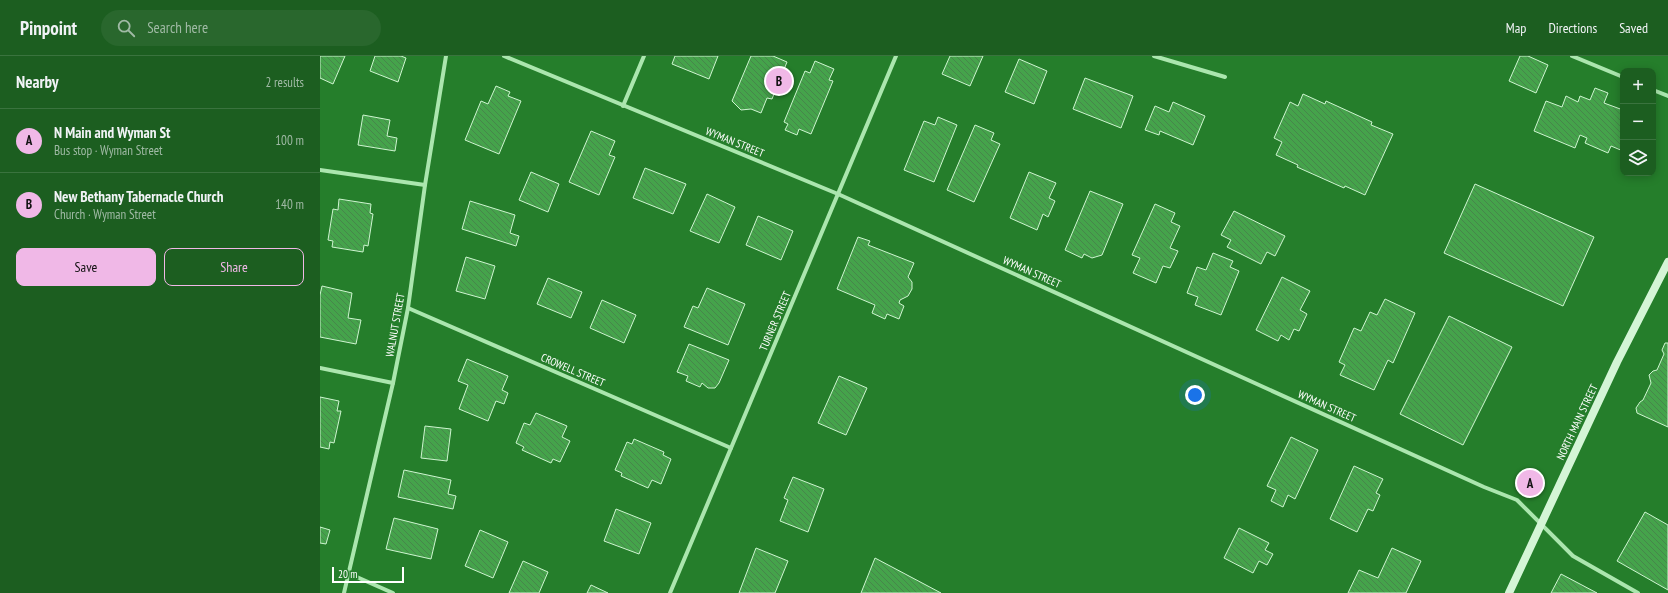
<!DOCTYPE html>
<html lang="en">
<head>
<meta charset="utf-8">
<style>
	:root { --surface:#1c5e20; --page:#29672d; --text:#f1f3f6; --muted:#a0baa5; --line:#3a733e; --accent:#f0b8e7 }
	body { margin:0; font-family:"PT Sans Narrow",sans-serif; background:var(--page); color:var(--text) }
	.controls { position:absolute; right:12px; top:12px; display:grid; overflow:hidden; border-radius:8px; box-shadow:0 2px 10px #0003 }
	.controls button { width:36px; height:36px; display:grid; place-items:center; padding:0; border:0; border-bottom:1px solid var(--line); background:var(--surface); color:var(--text); font:20px sans-serif }
	.scale { position:absolute; left:12px; bottom:10px; width:72px; box-sizing:border-box; padding-left:4px; border:2px solid #fff; border-top:0; font-size:11px; line-height:14px; white-space:nowrap; color:#fff; -webkit-text-stroke:3px #257e2b; paint-order:stroke }
	.you { position:absolute; left:875px; top:339px; width:14px; height:14px; margin:-10px; border:3px solid #fff; border-radius:50%; background:#1a73e8; box-shadow:0 0 0 6px #1a73e833 }
	.badge { display:grid; place-items:center; width:26px; height:26px; border-radius:50%; background:var(--accent); color:#111; font-size:13px; font-weight:700 }
	.pin { position:absolute; translate:-50% -50%; border:2px solid #fff; box-shadow:0 1px 4px #0006 }
	.list { margin:0; padding:0; list-style:none }
	h2 { display:flex; justify-content:space-between; align-items:center; height:52px; margin:0; padding:0 16px; font-size:17px }
	h2 small { font-size:13px; font-weight:400; color:var(--muted) }
	.list li { display:grid; grid-template-columns:26px 1fr auto; gap:12px; align-items:center; box-sizing:border-box; height:64px; padding:0 16px; border-top:1px solid var(--line) }
	.list b { display:block; font-size:15px; white-space:nowrap }
	.list p { margin:0; font-size:13px; white-space:nowrap; color:var(--muted) }
	.list em { font-size:13px; font-style:normal; color:var(--muted) }
	.actions { display:flex; gap:8px; padding:12px 16px }
	.actions a { flex:1; padding:9px 0; border:1px solid var(--accent); border-radius:8px; text-align:center; font-size:14px; color:var(--accent) }
	.actions .main { background:var(--accent); color:#111 }
	.icon { flex:none; width:22px; height:22px; fill:none; stroke:currentColor; stroke-width:2; stroke-linecap:round; stroke-linejoin:round }
	.map { position:relative; flex:none; width:1348px; height:537px; overflow:hidden }
	header { display:flex; align-items:center; gap:24px; box-sizing:border-box; height:56px; padding:0 20px; background:var(--surface); border-bottom:1px solid var(--line) }
	header strong { font-size:19px }
	nav { display:flex; gap:22px; margin-inline-start:auto; font-size:14px }
	.search { width:280px; height:36px; background:var(--page); display:flex; align-items:center; gap:10px; box-sizing:border-box; padding:0 14px; border-radius:22px; color:var(--muted); font-size:15px }
	main { display:flex }
	aside { flex:1; background:var(--surface) }
	.map>svg:first-child { display:block }
	.building { fill:url(#building-back-hatch); stroke:#cef5d0 }
	.lines { fill:none; stroke-linecap:round; stroke-linejoin:round }
	.minor { stroke:#abe6ae; stroke-width:4 }
	.secondary { stroke:#d4f5d6; stroke-width:8 }
	.labels { text-anchor:middle; stroke-width:4; stroke-linejoin:round; paint-order:stroke }
	.street-label { font-size:11px; fill:#fff; stroke:#257e2b }
</style>
</head>
<body>
<header>
<strong>Pinpoint</strong>
<div class="search"><svg class="icon" aria-label="search" viewBox="0 0 24 24"><circle cx="10" cy="10" r="6"/><path d="M15 15l6 6"/></svg>Search here</div>
<nav><a>Map</a><a>Directions</a><a>Saved</a></nav>
</header>
<main>
<aside>
<h2>Nearby<small>2 results</small></h2>
<ul class="list">
<li><span class="badge">A</span><div><b>N Main and Wyman St</b><p>Bus stop · Wyman Street</p></div><em>100 m</em></li>
<li><span class="badge">B</span><div><b>New Bethany Tabernacle Church</b><p>Church · Wyman Street</p></div><em>140 m</em></li>
</ul>
<div class="actions"><a class="main">Save</a><a>Share</a></div>
</aside>
<div class="map">
<svg width="1348" height="537" viewBox="0 0 1348 537">
	<defs>
		<pattern id="building-back-hatch" width="6" height="6" patternUnits="userSpaceOnUse"><rect width="6" height="6" fill="#45a34b"/><path d="M-1 5l2 2M0 0l6 6M5-1l2 2" fill="none" stroke="#47854b"/></pattern>
	</defs>
	<rect width="100%" height="100%" fill="#257e2b"/>
	<!-- building -->
	<g class="building">
		<path d="M0 0H25L13 28 0 22Z"/>
		<path d="M55 0H81L86 2 78 26 50 15Z"/>
		<path d="M355 0H398L389 23 352 8Z"/>
		<path d="M431 0H453L467 6 452 43 447 42 441 57 431 53 421 54 412 45Z"/>
		<path d="M630 0H663L650 30 622 18Z"/>
		<path d="M1200 0H1208L1228 9 1216 37 1189 25Z"/>
		<path d="M699 3 727 15 714 48 685 36Z"/>
		<path d="M495 5 514 13 509 24 513 25 491 78 479 73 477 79 465 74 468 68 464 66 485 15 490 17Z"/>
		<path d="M765 22 813 40 801 72 753 53Z"/>
		<path d="M176 30 190 36 188 40 201 45 179 98 145 84 161 45 168 48Z"/>
		<path d="M1275 32 1288 37 1284 47 1303 54 1301 59 1303 60V95L1291 90 1288 97 1265 87 1267 82 1260 79 1255 92 1214 75 1226 45 1242 51 1246 40 1258 46 1260 40 1270 44Z"/>
		<path d="M983 38 1005 48 1006 45 1052 66 1051 69 1073 78 1045 139 1025 130 1024 132 977 111 978 109 956 99 962 86 954 82 970 46 978 50Z"/>
		<path d="M853 46 885 60 873 89 840 75 839 79 825 74 835 50 849 56Z"/>
		<path d="M43 59 70 64 67 80 77 82 75 95 38 89Z"/>
		<path d="M618 61 637 69 614 126 584 114 604 65 615 69Z"/>
		<path d="M655 69 674 77 671 84 680 88 654 146 627 134Z"/>
		<path d="M271 75 295 85 289 99 295 101 279 139 249 126Z"/>
		<path d="M325 112 366 128 353 158 313 142Z"/>
		<path d="M211 116 239 128 228 156 199 144Z"/>
		<path d="M709 116 736 127 729 142 735 145 728 161 723 158 717 174 690 162Z"/>
		<path d="M1155 128 1274 181 1243 250 1124 197Z"/>
		<path d="M770 135 803 148 782 199 772 202 764 198 762 202 745 194Z"/>
		<path d="M387 138 415 151 399 187 370 175Z"/>
		<path d="M19 143 51 148 50 157 53 158 48 190 44 189 43 196 12 191 13 185 8 184 13 153 18 154Z"/>
		<path d="M150 145 195 159 190 177 199 180 196 190 142 173Z"/>
		<path d="M835 148 855 157 851 166 860 170 850 192 858 195 850 212 843 210 836 227 813 217 820 202 812 199Z"/>
		<path d="M914 155 965 180 955 200 947 196 941 208 907 191 911 184 901 179Z"/>
		<path d="M438 160 473 175 461 204 426 189Z"/>
		<path d="M538 181 550 185 548 189 594 207 588 221 592 226V233L588 240 580 244 579 247 584 250 579 263 567 258 565 263 552 257 555 249 517 233Z"/>
		<path d="M893 197 913 205 910 211 919 215 901 259 875 249 878 241 867 237 877 211 886 214Z"/>
		<path d="M146 201 175 210 165 243 136 235Z"/>
		<path d="M962 221 990 235 980 254 987 258 979 275 974 273 969 284 961 279 958 285 936 274Z"/>
		<path d="M228 222 262 236 251 262 217 248Z"/>
		<path d="M2 230 32 237 28 262 41 264 36 288 0 281V239Z"/>
		<path d="M387 232 425 248 408 289 364 271 373 250 378 252Z"/>
		<path d="M1065 243 1095 257 1073 307 1068 304 1054 334 1020 319 1025 309 1019 306 1034 272 1041 275 1050 256 1057 259Z"/>
		<path d="M282 244 316 259 304 287 270 272Z"/>
		<path d="M1129 260 1192 291 1143 389 1080 358Z"/>
		<path d="M1345 287H1348V371L1317 357 1316 352 1320 346 1323 344 1331 327 1329 319 1333 315 1337 314 1344 298 1342 294Z"/>
		<path d="M369 288 409 304 399 327 395 332H388L382 327 380 331 366 325 368 320 357 316Z"/>
		<path d="M147 303 188 320 182 334 188 337 184 348 176 345 168 365 139 353 148 329 138 325Z"/>
		<path d="M519 320 547 332 526 379 498 367Z"/>
		<path d="M0 341 19 345 17 355H21L14 387 10 386 9 393 0 391Z"/>
		<path d="M216 357 247 370 242 381 250 385 240 406 233 403 231 407 202 394 204 391 196 387 204 367 210 369Z"/>
		<path d="M105 370 131 373 127 405 101 402Z"/>
		<path d="M971 381 998 394 975 443 968 439 963 451 951 445 956 434 947 430Z"/>
		<path d="M314 383 344 396 343 399 351 403 341 428 332 424 328 432 301 420 302 417 295 414 307 386 312 388Z"/>
		<path d="M1034 410 1063 423 1056 437 1060 439 1053 455 1048 453 1037 476 1010 463Z"/>
		<path d="M84 414 131 424 128 438 136 440 133 453 78 441Z"/>
		<path d="M473 421 504 433 488 476 460 465 468 444 464 442Z"/>
		<path d="M296 453 331 467 319 498 284 485Z"/>
		<path d="M1325 456 1348 469V534L1297 505Z"/>
		<path d="M74 462 118 473 111 503 66 493Z"/>
		<path d="M0 471 10 474 6 488 0 487Z"/>
		<path d="M919 472 949 487 945 494 953 498 947 509 939 505 933 517 904 502Z"/>
		<path d="M160 474 188 486 173 522 145 510Z"/>
		<path d="M436 492 468 505 455 537H419Z"/>
		<path d="M1072 492 1101 505 1086 537H1028L1039 514 1058 522Z"/>
		<path d="M555 502 621 537H541Z"/>
		<path d="M203 505 228 516 219 537H189Z"/>
		<path d="M1241 518 1277 537H1231Z"/>
		<path d="M271 529 288 537H267Z"/>
	</g>
	<g class="lines">
		<!-- minor -->
		<g class="minor">
			<path d="M184 0 518 138 1164 431 1197 444 1253 500 1318 537"/>
			<path d="M834 0 905 21"/>
			<path d="M1252 0 1303 21"/>
			<path d="M1333 34 1348 40"/>
			<path d="M303 50 324 0"/>
			<path d="M0 114 105 129"/>
			<path d="M88 252 411 392"/>
			<path d="M0 312 73 327"/>
			<path d="M30 518 73 537"/>
			<path d="M24 537 73 327 88 252 105 129 126 0"/>
			<path d="M350 537 576 0"/>
		</g>
		<!-- secondary -->
		<path class="secondary" d="M1189 537 1297 306 1348 206"/>
	</g>
	<g class="labels">
		<!-- street labels -->
		<g class="street-label">
			<text transform="translate(415 86) rotate(22)" y="4">WYMAN STREET</text>
			<text transform="translate(712 216) rotate(24)" y="4">WYMAN STREET</text>
			<text transform="translate(455 265) rotate(-67)" y="4">TURNER STREET</text>
			<text transform="translate(75 269) rotate(-80)" y="4">WALNUT STREET</text>
			<text transform="translate(253 314) rotate(23)" y="4">CROWELL STREET</text>
			<text transform="translate(1007 350) rotate(24)" y="4">WYMAN STREET</text>
			<text transform="translate(1257 366) rotate(-65)" y="4">NORTH MAIN STREET</text>
		</g>
	</g>
</svg>
<div class="controls">
<button>+</button>
<button>−</button>
<button><svg class="icon" aria-label="layers" viewBox="0 0 24 24"><path d="M12 4l9 5-9 5-9-5zM3 14l9 5 9-5"/></svg></button>
</div>
<div class="scale">20 m</div>
<div class="you"></div>
<div class="pin badge" style="left:1210px;top:427px">A</div>
<div class="pin badge" style="left:459px;top:25px">B</div>
</div>
</main>
</body>
</html>
